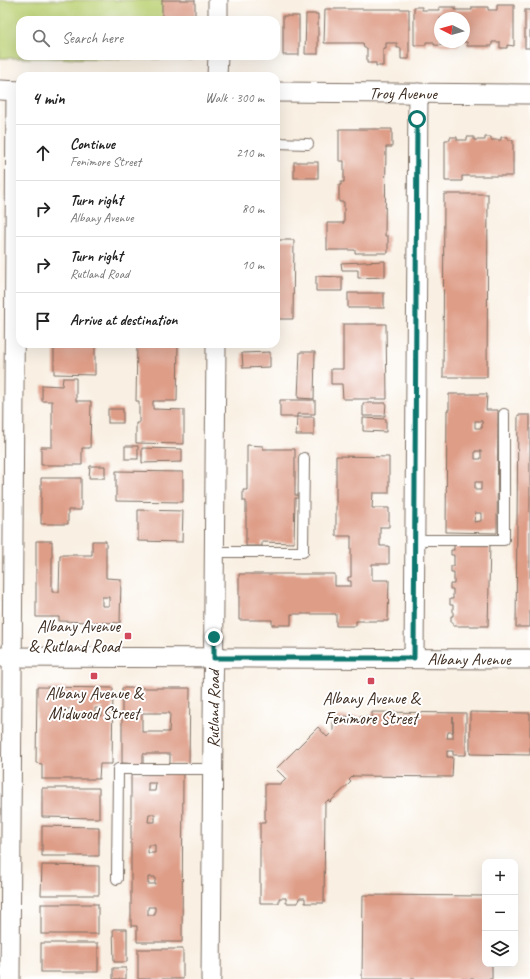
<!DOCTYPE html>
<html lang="en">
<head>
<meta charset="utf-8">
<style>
	:root { --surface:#fff; --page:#f6f6f6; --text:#222; --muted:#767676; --line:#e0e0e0 }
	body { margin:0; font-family:Caveat,sans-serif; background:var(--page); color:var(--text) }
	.controls { position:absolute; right:12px; bottom:12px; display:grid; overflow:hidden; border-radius:8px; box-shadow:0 4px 16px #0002 }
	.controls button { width:36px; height:36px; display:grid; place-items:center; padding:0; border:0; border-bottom:1px solid var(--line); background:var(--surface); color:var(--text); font:20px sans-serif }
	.compass { position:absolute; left:434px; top:12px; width:36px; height:36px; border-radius:50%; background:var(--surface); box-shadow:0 4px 16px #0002; rotate:275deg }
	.stop { position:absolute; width:12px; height:12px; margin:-9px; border:3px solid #0f766e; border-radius:50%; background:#fff }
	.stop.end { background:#0f766e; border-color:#fff; box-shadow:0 1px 4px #0008 }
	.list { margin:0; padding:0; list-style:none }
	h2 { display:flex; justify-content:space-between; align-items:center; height:52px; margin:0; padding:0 16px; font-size:17px }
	h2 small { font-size:13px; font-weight:400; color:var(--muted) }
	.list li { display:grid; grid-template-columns:26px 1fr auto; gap:12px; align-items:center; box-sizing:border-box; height:56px; padding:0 16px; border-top:1px solid var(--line) }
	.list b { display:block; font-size:15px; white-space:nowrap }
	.list p { margin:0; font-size:13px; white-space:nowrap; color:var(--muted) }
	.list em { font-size:13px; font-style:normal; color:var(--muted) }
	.icon { flex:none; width:22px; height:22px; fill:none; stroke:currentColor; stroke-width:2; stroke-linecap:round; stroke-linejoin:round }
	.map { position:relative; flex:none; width:530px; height:979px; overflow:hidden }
	.search { position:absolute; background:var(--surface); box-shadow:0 4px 16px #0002; left:16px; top:16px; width:264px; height:44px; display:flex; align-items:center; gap:10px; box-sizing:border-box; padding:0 14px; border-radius:12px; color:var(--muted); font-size:15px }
	.panel { position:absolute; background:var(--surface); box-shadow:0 4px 16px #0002; left:16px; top:72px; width:264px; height:276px; border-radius:12px }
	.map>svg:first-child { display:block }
	.green { fill:#bcd175; stroke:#7c7e4a }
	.building { fill:#de9d87; fill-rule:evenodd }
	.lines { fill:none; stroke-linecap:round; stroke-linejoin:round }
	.lane-casing { stroke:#7e6f63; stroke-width:12 }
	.street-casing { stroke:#7e6f63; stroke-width:21 }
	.lane { stroke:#fff; stroke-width:10 }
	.street { stroke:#fff; stroke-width:19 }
	.route { stroke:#0f766e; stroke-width:5 }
	.poi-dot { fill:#d1495b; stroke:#fff; stroke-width:1.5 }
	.labels { text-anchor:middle; stroke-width:4; stroke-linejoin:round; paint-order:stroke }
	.street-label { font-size:17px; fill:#3b2a1e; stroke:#fff }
	.poi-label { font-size:17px; fill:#3b2a1e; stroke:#fff }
</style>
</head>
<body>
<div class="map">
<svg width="530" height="979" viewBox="0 0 530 979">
	<rect width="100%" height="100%" fill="#fff"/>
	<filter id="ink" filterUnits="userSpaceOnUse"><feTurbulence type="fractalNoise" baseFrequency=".025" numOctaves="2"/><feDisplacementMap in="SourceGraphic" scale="8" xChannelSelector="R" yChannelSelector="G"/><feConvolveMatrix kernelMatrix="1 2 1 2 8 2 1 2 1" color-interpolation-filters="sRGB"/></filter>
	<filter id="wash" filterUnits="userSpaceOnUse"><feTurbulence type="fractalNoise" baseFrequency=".012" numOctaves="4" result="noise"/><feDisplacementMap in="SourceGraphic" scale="16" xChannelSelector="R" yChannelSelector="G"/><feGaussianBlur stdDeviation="0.9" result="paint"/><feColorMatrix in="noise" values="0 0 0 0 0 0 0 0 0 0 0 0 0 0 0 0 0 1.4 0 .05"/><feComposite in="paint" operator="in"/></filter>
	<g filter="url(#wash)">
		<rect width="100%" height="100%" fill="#f9f0e3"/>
		<!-- green -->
		<path class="green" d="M0 0H193V20H20V56H193V59L0 58Z"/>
		<g id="blocks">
			<!-- building -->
			<g class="building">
				<rect x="162" y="0" width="33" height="20"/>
				<path d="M497 5H514V46L507 45V48H500V42H492V46H467V42H464V18H440V42H459V46L434 45V42H426V45H414V7H422V10H439V7H455V10H472V7H488V10H497Z"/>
				<path d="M325 9H409V59H401V48H397V43H386V48H383V66H376V63H367V48H364L363 43H324Z"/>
				<rect x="525" y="10" width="5" height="38"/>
				<path d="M306 14H318V54H305Z"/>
				<rect x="283" y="16" width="16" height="39"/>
				<path d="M178 56H193V59L178 58Z"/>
				<path d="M339 129H392V147H386L385 236H388V253H355V250H327V223H344V202H339V185H341V182H344V161H339Z"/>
				<path d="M450 137H457V140H467V137H474V140H485V137H491V140H501V137H508V140H513V176H462V181H445V140H450Z"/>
				<rect x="294" y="162" width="24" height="16"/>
				<path d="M444 194H488L487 377H443Z"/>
				<path d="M276 240H294L293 319H276Z"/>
				<path d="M385 261V277L358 278V270H342L341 263Z"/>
				<path d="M316 276 342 277V291H316Z"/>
				<rect x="348" y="293" width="36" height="15"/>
				<path d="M343 324H386L387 399H343L342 384H331V369H343Z"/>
				<path d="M54 344H95V375L54 374Z"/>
				<path d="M137 344H178L177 401H153V409L184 410V444L136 443V423H139V401H136Z"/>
				<path d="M270 352V367L243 368 242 353Z"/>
				<path d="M300 352H315L314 399 298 398Z"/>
				<path d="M63 378H76V401H91L90 448H82V465H41V447H52V401H42V385L62 386Z"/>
				<path d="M449 394H487L486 410H498L497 533 446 532 447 410H449ZM475 421H482V428H475ZM475 451H481V459H475ZM475 482H481V490H475ZM475 513H481V521L474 522Z"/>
				<path d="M280 400H315V414H297V417H314V435H296L297 417H280Z"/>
				<path d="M363 403H386L385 416H363Z"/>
				<rect x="108" y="409" width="15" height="14"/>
				<path d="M518 415H530V627H516Z"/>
				<path d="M363 418 386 419V432L363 431Z"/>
				<path d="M247 445 263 446V449H295V495H298V498H295L294 543 262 542V546H246V501H243V490H247Z"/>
				<rect x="125" y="446" width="13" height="13"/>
				<path d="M142 448 182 449V462L142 463Z"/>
				<path d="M336 456 389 457V493H373L372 508H389V527H380V546H389V564H372V580H389L388 621H356V626H336V614H291V625H272V620H239V574H335V586H351V581H348V577H351V536H336Z"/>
				<path d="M90 466H105V478H89Z"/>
				<path d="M116 471 183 472V502L116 501Z"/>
				<path d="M41 478H81V510H68V524H41Z"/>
				<path d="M138 510 183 511 182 542 138 541Z"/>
				<path d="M36 541H52V592H59L60 555H92V541H106V578L121 579 120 623 59 621V617H36ZM102 597H109V606H102Z"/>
				<path d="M454 545H490L488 626H453V622H451V616H453V605H450V599H453V589H450V584H454V572H451V566H454V555H451V550H454Z"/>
				<path d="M37 687 113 688 112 764H100L99 779H42V764L36 763ZM95 708H102V716H95ZM65 709H73V716H65Z"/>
				<path d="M122 688H190L189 764H170V754H143V764L122 763ZM142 713H170L169 732H142Z"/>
				<path d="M372 712 466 713V755H453V751H447V757H453L452 777 353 776 349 780 351 782 330 802 328 800 325 803 324 903H305V898H299L298 903H286V898H279V903H260V823H265V784H281L286 779 276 769 318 727 327 737 333 731V716L372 717ZM453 717V738H447L448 732H453Z"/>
				<path d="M470 712 530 713V755L470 754Z"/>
				<path d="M131 772H183L182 942H137V926H131ZM148 783H156L155 791H148ZM149 814H155V822H148ZM148 845H155V853H148ZM148 877H155V884H148ZM148 907H155V915H148Z"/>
				<path d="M42 788H99V818L42 817Z"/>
				<path d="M42 826 99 827V856H42Z"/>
				<path d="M42 865 99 866V895H41Z"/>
				<path d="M363 895 485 896V964H492V979H362Z"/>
				<rect x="41" y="904" width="57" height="30"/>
				<path d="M113 929H127V962H114Z"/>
				<rect x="41" y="943" width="57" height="29"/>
				<rect x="138" y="949" width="45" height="30"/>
				<rect x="113" y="968" width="13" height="11"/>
			</g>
		</g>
	</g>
	<g filter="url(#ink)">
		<use href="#blocks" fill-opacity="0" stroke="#7e6f63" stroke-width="1"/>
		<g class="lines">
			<defs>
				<g id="lane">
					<path d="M276 143 308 144"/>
					<path d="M415 540H504V414"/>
					<path d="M214 552H303L304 458"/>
					<path d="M117 879 118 769H213"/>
				</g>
				<g id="street">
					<path d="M218 20V0"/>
					<path d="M217 76 218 56"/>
					<path d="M0 90 20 91"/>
					<path id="s1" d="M276 92 530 94"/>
					<path id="s2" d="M0 657 530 659"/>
					<path d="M414 658 418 93"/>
					<path d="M10 979 16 91"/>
					<path id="s3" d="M211 979 216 344"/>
				</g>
			</defs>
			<!-- lane casing -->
			<use href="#lane" class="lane-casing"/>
			<!-- street casing -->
			<use href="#street" class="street-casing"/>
			<!-- lane -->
			<use href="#lane" class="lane"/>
			<!-- street -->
			<use href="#street" class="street"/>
		</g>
	</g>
	<g class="lines" filter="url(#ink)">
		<!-- route -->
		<path class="route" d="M214 637V658H414L417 119"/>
	</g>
	<!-- markers -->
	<g class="poi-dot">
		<rect x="124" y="632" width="8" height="8" rx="2"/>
		<rect x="90" y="672" width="8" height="8" rx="2"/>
		<rect x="367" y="677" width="8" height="8" rx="2"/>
	</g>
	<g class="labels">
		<!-- street labels -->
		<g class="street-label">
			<text dy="6" stroke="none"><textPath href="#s1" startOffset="127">Troy Avenue</textPath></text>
			<text dy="6" stroke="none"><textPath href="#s2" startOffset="469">Albany Avenue</textPath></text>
			<text dy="6" stroke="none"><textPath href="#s3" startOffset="270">Rutland Road</textPath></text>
		</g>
		<!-- poi labels -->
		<g class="poi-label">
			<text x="120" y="632" text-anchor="end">Albany Avenue<tspan x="120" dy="20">&amp; Rutland Road</tspan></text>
			<text x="94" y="699">Albany Avenue &amp;<tspan x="94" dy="20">Midwood Street</tspan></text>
			<text x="371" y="704">Albany Avenue &amp;<tspan x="371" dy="20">Fenimore Street</tspan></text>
		</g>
	</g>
</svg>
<div class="controls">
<button>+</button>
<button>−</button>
<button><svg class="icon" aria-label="layers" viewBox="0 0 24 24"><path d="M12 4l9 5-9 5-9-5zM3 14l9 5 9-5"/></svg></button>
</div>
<svg class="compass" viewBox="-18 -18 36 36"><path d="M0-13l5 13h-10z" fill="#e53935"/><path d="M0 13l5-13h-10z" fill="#767676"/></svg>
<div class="stop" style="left:417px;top:119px"></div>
<div class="stop end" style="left:214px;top:637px"></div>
<div class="search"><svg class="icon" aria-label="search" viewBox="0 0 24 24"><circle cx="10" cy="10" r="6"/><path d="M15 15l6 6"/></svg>Search here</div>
<section class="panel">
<h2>4 min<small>Walk · 300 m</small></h2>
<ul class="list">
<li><svg class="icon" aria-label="ahead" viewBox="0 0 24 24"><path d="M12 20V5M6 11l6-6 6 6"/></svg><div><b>Continue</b><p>Fenimore Street</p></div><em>210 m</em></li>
<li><svg class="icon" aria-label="right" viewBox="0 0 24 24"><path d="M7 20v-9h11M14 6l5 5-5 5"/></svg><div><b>Turn right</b><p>Albany Avenue</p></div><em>80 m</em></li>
<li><svg class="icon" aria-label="right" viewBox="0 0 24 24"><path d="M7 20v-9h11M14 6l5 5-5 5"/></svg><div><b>Turn right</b><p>Rutland Road</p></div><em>10 m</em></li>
<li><svg class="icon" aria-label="arrive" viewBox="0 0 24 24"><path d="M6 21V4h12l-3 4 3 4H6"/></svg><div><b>Arrive at destination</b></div></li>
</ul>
</section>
</div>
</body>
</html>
